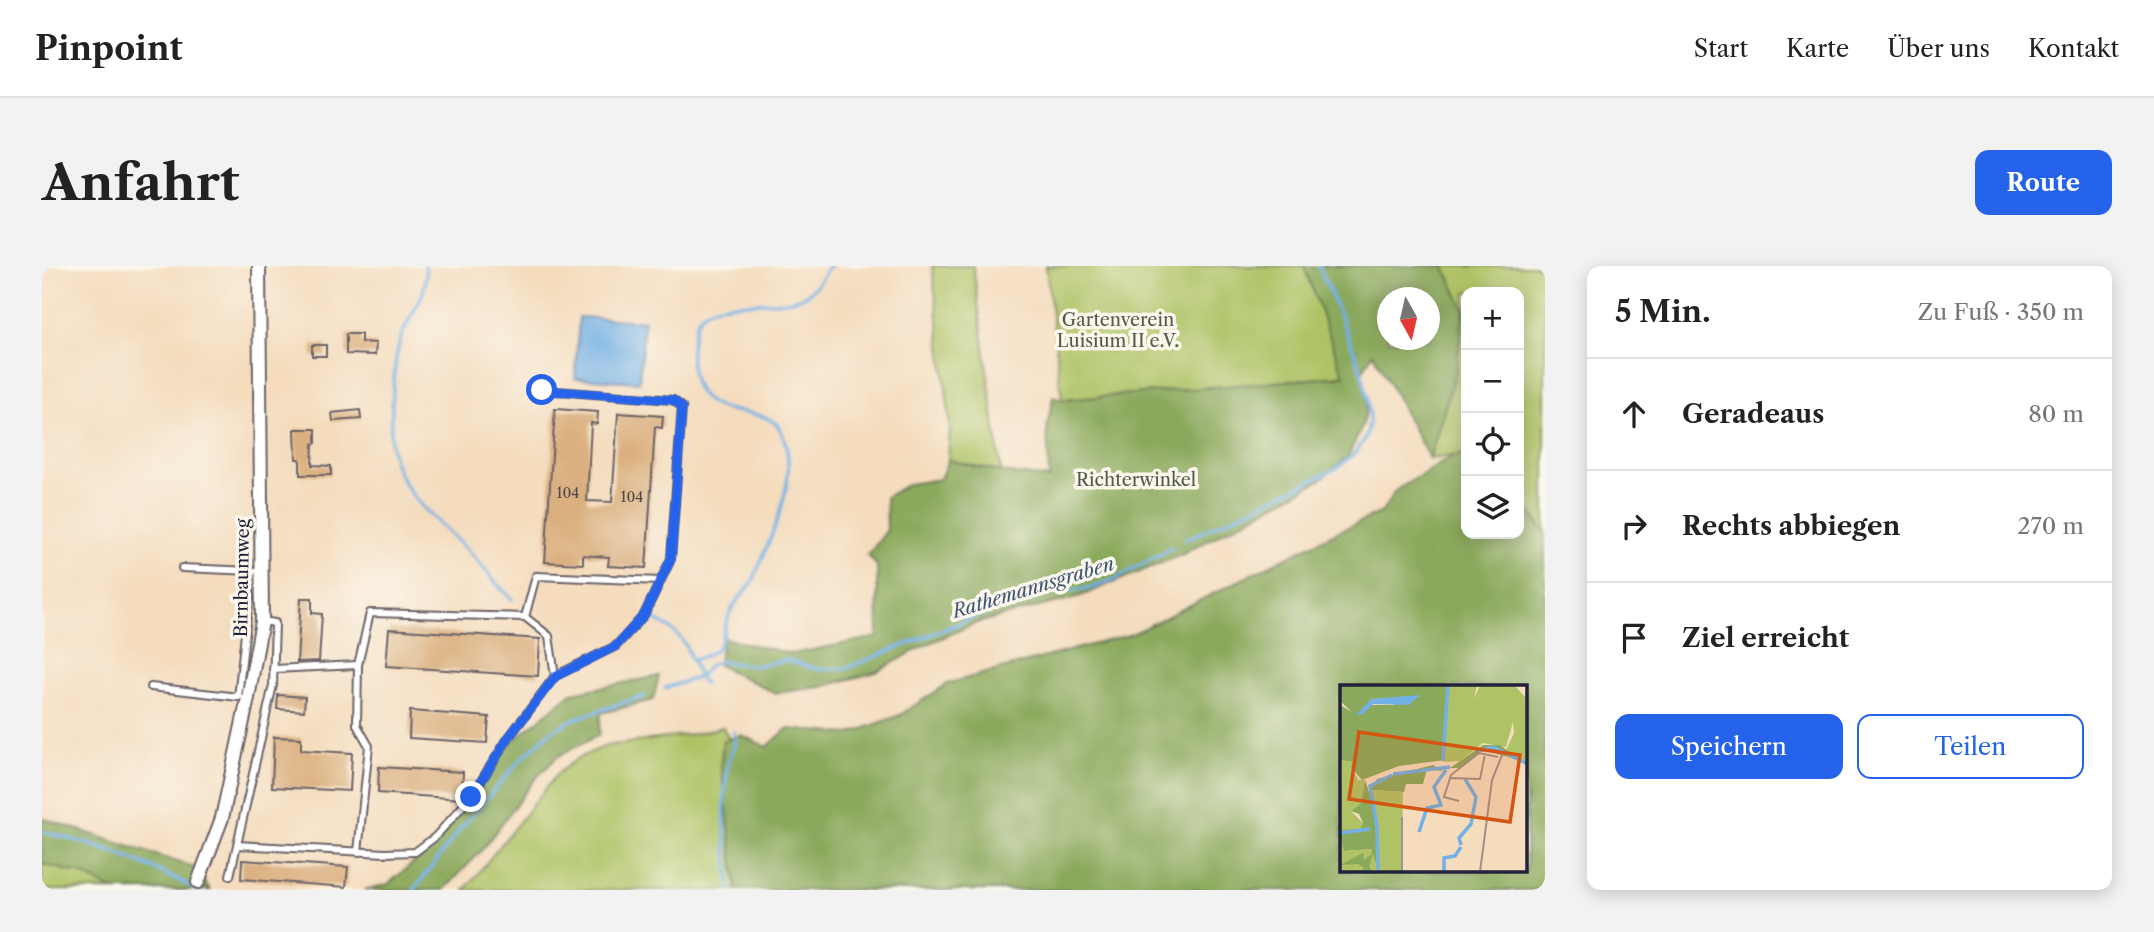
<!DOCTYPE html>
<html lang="de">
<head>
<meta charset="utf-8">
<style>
	:root { --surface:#fff; --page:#f2f2f2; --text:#222; --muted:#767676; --line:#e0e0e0; --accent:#2563eb }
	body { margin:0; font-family:"Libre Caslon Text",serif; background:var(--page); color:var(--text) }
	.controls { position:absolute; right:21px; top:21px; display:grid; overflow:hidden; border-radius:14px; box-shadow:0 4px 18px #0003 }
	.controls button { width:63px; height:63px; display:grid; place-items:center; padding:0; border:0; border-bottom:2px solid var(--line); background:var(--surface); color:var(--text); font:35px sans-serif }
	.compass { position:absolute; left:1335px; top:21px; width:63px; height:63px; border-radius:50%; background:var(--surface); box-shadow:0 4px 18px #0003; rotate:172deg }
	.stop { position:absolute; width:21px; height:21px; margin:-16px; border:5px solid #2563eb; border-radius:50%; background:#fff }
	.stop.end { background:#2563eb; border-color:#fff; box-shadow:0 2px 7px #0008 }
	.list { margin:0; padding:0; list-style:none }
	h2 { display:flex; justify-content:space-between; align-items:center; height:91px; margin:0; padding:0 28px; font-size:30px }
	h2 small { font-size:23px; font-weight:400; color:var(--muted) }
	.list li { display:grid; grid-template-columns:46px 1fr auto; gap:21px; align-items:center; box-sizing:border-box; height:112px; padding:0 28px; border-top:2px solid var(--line) }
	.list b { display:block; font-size:26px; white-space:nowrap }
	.list em { font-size:23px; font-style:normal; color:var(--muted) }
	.actions { display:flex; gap:14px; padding:21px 28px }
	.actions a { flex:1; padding:16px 0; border:2px solid var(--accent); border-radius:14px; text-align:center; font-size:24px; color:var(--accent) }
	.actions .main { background:var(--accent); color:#fff }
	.icon { flex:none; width:38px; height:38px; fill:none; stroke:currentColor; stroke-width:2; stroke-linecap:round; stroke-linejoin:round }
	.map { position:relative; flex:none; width:1503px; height:624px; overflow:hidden; border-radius:14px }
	header { display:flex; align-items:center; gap:42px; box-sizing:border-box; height:98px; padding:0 35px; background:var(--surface); border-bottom:2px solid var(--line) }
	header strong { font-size:33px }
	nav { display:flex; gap:38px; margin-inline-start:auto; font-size:24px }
	.intro { display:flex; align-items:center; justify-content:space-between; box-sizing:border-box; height:168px; padding:0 42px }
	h1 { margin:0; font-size:49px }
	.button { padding:18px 32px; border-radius:14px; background:var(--accent); color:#fff; font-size:24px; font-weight:700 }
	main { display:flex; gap:42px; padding:0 42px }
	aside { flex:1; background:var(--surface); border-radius:14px; box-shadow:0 4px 18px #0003 }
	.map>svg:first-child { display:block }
	.green { fill:#afc366; stroke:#687250; stroke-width:2 }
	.forest { fill:#8ba95b; stroke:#56664b; stroke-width:2; fill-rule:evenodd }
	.water { fill:#73b0e5; stroke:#4a6990; stroke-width:2 }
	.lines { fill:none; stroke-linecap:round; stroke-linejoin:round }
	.stream { stroke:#73b0e5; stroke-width:3.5 }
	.building { fill:#dbb080 }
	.lane-casing { stroke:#6c6368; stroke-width:10 }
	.street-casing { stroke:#6c6368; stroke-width:16 }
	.lane { stroke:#fff; stroke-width:6 }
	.street { stroke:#fff; stroke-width:12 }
	.route { stroke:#2563eb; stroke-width:9 }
	.labels { text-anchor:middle; stroke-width:7; stroke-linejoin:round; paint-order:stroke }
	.number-label { font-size:14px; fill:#50464c }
	.park-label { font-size:18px; fill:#535a4a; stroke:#fbf7ec }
	.street-label { font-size:18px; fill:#22223b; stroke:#fbf7ec }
	.water-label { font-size:19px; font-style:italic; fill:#3e5476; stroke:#fbf7ec }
	.inset-river { fill:none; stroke:#73b0e5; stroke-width:3.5 }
	.inset-road { fill:none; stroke:#a09289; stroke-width:2 }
	.view { fill:#d45411; fill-opacity:0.15; stroke:#d45411; stroke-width:3.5 }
	.inset-edge { fill:none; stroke:#22223b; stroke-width:3.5 }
</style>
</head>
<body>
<header>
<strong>Pinpoint</strong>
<nav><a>Start</a><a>Karte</a><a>Über uns</a><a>Kontakt</a></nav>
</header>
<div class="intro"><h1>Anfahrt</h1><a class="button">Route</a></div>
<main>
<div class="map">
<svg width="1503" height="624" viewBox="0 0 1503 624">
	<rect width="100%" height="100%" fill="#fbf7ec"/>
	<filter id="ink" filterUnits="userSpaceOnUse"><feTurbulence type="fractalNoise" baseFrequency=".0143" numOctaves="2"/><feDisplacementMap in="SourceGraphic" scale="14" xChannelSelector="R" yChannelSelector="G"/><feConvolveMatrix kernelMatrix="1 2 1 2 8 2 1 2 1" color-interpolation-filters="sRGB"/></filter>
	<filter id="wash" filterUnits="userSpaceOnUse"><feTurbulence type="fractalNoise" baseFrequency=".00686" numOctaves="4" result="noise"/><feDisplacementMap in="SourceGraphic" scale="28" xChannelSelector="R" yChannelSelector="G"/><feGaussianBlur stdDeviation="1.57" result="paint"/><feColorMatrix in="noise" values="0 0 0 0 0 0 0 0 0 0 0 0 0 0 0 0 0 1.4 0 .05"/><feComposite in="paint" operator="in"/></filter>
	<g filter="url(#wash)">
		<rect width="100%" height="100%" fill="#f4dcbd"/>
		<!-- green -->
		<g class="green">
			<path d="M890 0H931L959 206 906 194 908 159Z"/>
			<path d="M1004 0H1262L1302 110 1020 134Z"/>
			<path d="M1402 0H1503V266L1477 231V26H1424V188L1387 193 1414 105 1422 43Z"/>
			<path d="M681 461 687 473 681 475 679 498 695 624H423L515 508 536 492 564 480 652 468Z"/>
			<path d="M0 598 38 607 71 624H0Z"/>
		</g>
		<!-- forest -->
		<g class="forest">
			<path d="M1262 0H1402L1422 43 1414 105 1387 193 1331 87 1320 106 1325 138 1321 159 1306 190 1278 214 1139 289 1036 331 934 357 883 379 834 406 779 421 733 427 676 399 681 372 750 388 836 371 835 300 826 289 845 264 844 231 866 218 898 213 906 194 958 206 1007 212 1005 161 1011 131 1020 134 1302 110ZM1346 32H1388V74H1346Z"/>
			<path d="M1424 188V268H1477V231L1503 267V624H695L679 498 681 475 699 469 725 481 745 463 808 468 858 449 907 417 1090 368 1293 267 1340 246 1353 225 1411 190ZM1484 421V605H1300V421Z"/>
			<path d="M617 410 611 434 559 447 557 469 516 490 493 513 439 585 402 624H322L346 618 384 586 461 483 530 427Z"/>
			<path d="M0 552 154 602 168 624H71L39 608 0 598Z"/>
		</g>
		<!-- water -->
		<path class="water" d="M537 51 602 55 597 116 533 112Z"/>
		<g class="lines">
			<!-- stream -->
			<g class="stream">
				<path d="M383 0C388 28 369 45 360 69 352 90 352 116 350 138 350 152 347 167 349 181 355 224 393 253 423 282 440 297 452 318 470 333"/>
				<path d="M1143 274 1295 202C1307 193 1318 184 1324 170 1340 132 1292 39 1277 0"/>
				<path d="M614 354C654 375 641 388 662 418"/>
				<path d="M651 394C689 383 675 374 689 345 694 333 706 325 712 313 728 270 761 211 739 165 722 130 651 168 649 94 648 82 651 62 657 52 671 28 739 44 764 29 774 22 781 10 787 0"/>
				<path d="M657 411 668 399 678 395 711 400 745 394 778 404 805 402 938 349 1010 327 1053 321 1072 314 1131 281"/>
				<path d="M623 422 657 411"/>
				<path d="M0 566C52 576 110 600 156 624"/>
				<path d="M372 624 420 561 479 493 508 466 532 453 603 430"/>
				<path d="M688 624C685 584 679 543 685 503 687 489 696 480 692 466"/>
			</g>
		</g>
		<g id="blocks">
			<!-- building -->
			<g class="building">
				<path d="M304 68H319V76L334 77 333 89 304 88Z"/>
				<rect x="270" y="79" width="14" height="11"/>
				<path d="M513 143 556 146 555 158 549 157 545 235 570 236 576 147 621 150 620 162 613 161 604 302 566 300 567 291 541 289V298L503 296Z"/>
				<path d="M318 144 319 153 291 155 290 147Z"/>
				<path d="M253 163H274V177L271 178 270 199 289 200V209H258V196L257 193H254Z"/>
				<path d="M259 332H270V347L280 348 277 395 255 396Z"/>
				<path d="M347 363 498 373 496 410 344 400Z"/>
				<path d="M236 429 263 431 262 445 235 443Z"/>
				<path d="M368 445 447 451 445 477 367 472Z"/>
				<path d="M232 471 259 472V484L310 487 308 525 230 521Z"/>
				<path d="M337 501 421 506 420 533 336 527Z"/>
				<path d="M200 594 306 601 304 621 199 613Z"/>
			</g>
		</g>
	</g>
	<g filter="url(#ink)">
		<use href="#blocks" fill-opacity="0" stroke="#6c6368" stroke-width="2"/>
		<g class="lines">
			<defs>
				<g id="lane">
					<path d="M140 302 211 305"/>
					<path d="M483 351 507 370 513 410"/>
					<path d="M231 403 316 399"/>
					<path d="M109 421 197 431"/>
					<path d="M196 431 210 305"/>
					<path d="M195 579 343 587 373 586 393 571 429 531 467 471 513 410 574 380 602 349 629 293 640 141 631 134 500 124"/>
					<path d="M316 586 327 480 315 459 316 399 328 347 483 351 494 310 619 315"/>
					<path d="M188 610 231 419 233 357 220 355"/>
				</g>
				<path id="street" d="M156 616 180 552 206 432 220 355 217 0"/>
			</defs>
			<!-- lane casing -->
			<use href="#lane" class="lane-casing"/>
			<!-- street casing -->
			<use href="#street" class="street-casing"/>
			<!-- lane -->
			<use href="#lane" class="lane"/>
			<!-- street -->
			<use href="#street" class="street"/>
		</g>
	</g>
	<g class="lines" filter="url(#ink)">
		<!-- route -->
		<path class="route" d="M429 531 467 471 513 411 574 380 602 349 629 293 640 141 631 134 500 124"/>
	</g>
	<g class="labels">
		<!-- number labels -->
		<g class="number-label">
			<text x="526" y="232">104</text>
			<text x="590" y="236">104</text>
		</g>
		<!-- park labels -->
		<g class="park-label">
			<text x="1076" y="60">Gartenverein<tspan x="1076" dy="21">Luisium II e.V.</tspan></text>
			<text x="1094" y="220">Richterwinkel</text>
		</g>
		<!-- street labels -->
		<g class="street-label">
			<text transform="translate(200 312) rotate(-89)" y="6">Birnbaumweg</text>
		</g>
		<!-- water labels -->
		<g class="water-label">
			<text transform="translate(991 321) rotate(-17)" y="7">Rathemannsgraben</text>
		</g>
	</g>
	<!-- overview -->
	<g transform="translate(1298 419)">
		<rect width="187" height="187" fill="#f4dcbd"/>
		<path d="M107 0H137L134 14 140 0H174L187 14V81L166 65 174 48 173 37 166 62 143 58 120 76 104 77ZM2 75 14 77 12 82 18 95H25L21 118 11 126 23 138 20 144 0 147ZM32 105 63 107 62 187H38ZM0 150 5 166 33 164 37 187H0Z" fill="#afc366"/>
		<path d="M0 0H107L105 75 59 81 22 95 11 82 13 77 2 75 0 82V20L12 27 0 16ZM80 11 53 20H29L21 30 31 14ZM143 60H160L182 76 143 65 120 83H110ZM93 80 103 86 87 84 83 99H66L64 107 33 105 38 187 33 169 29 182 32 187H22L24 183 18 179 0 180 23 168 24 175 32 169V164L4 166 0 150 1 145 20 144 23 138 19 129 11 126 21 118 25 95 29 107 37 94Z" fill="#8ba95b" fill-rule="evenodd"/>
		<path d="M80 10 69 20 33 19 23 29 16 30 31 14Z" fill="#73b0e5"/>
		<path class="inset-river" d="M138 66 153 62 188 79M103 76 108 0M53 89 110 82M79 147 87 123 101 120 94 102 106 85M0 148 30 144M121 160 119 153 131 139 136 112 125 94M38 187 37 141 30 101 52 90M104 187V173L115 171 121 162"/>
		<path class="inset-road" d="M109 93 140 94 145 69M119 116 104 112 111 90 139 68 158 72M62 132V187M140 187 152 95 163 68"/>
		<path class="view" d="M19 47 180 70 170 137 9 114Z"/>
		<rect width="187" height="187" class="inset-edge"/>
	</g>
</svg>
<div class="controls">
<button>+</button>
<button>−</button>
<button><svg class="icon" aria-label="locate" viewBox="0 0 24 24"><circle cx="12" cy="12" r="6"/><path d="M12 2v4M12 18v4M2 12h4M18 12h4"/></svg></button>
<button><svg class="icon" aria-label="layers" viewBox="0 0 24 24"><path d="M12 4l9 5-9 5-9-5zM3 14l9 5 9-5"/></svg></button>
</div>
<svg class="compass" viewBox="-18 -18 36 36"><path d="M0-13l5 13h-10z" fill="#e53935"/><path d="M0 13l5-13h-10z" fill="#767676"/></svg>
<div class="stop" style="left:500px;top:124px"></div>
<div class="stop end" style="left:429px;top:531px"></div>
</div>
<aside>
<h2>5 Min.<small>Zu Fuß · 350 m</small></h2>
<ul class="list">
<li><svg class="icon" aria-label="ahead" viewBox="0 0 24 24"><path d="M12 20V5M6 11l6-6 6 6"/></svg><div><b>Geradeaus</b></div><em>80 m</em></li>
<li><svg class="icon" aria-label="right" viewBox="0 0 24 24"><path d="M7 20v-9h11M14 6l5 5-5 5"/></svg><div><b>Rechts abbiegen</b></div><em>270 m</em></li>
<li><svg class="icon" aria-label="arrive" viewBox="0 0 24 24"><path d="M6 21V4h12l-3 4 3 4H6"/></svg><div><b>Ziel erreicht</b></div></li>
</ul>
<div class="actions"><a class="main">Speichern</a><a>Teilen</a></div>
</aside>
</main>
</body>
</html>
